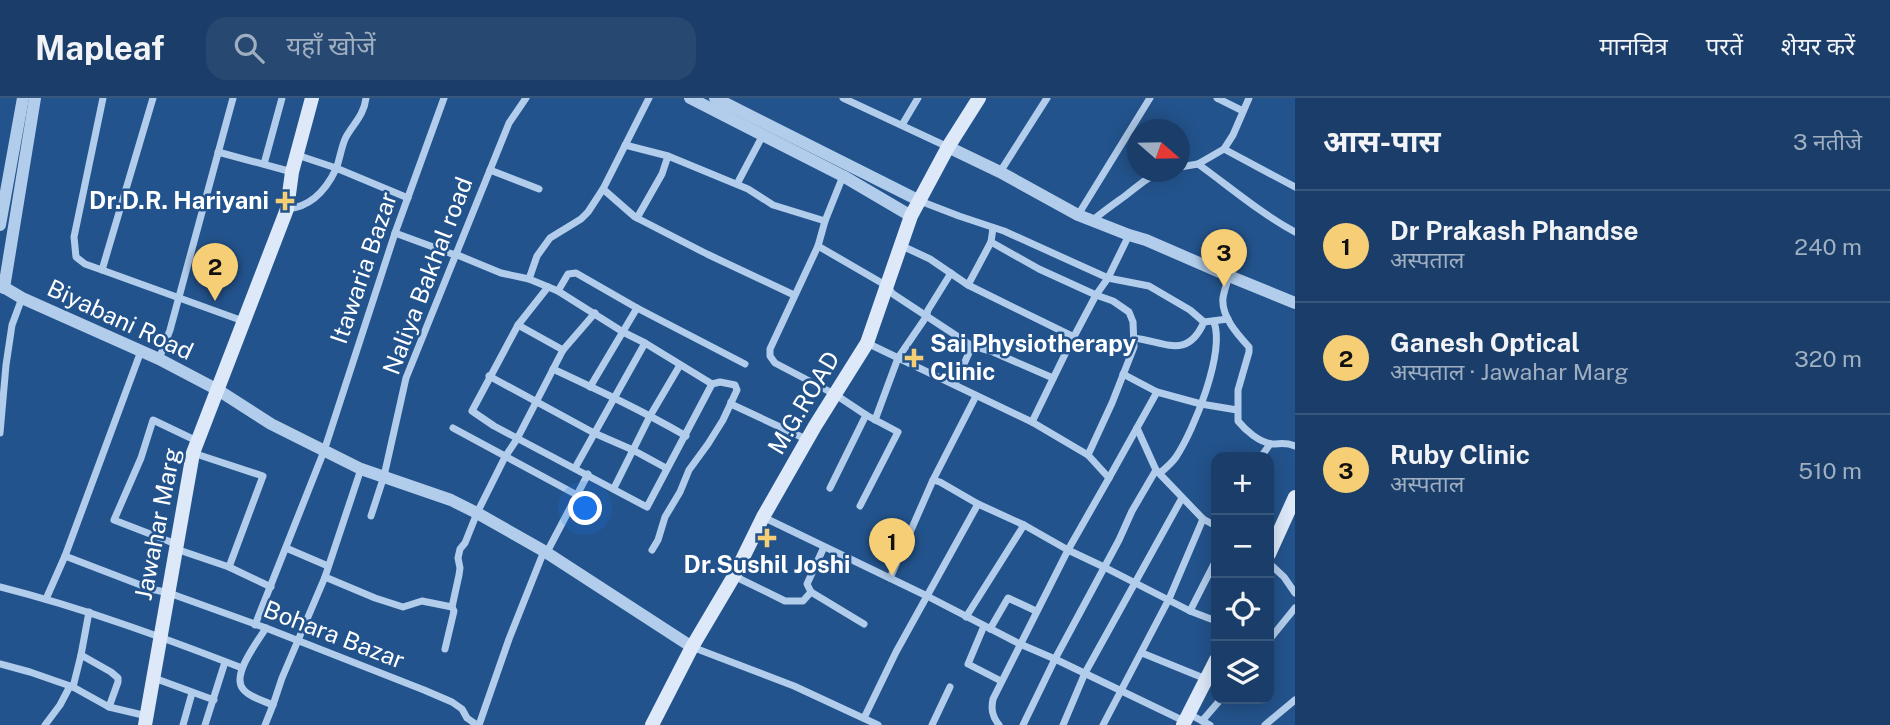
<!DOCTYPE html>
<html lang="hi">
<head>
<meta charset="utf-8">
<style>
	:root { --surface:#1a3e69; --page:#274971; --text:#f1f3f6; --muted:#9faec0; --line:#38577d; --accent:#f6ce75 }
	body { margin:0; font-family:"Public Sans","Noto Sans Devanagari",sans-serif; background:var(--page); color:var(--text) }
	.controls { position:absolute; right:21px; bottom:21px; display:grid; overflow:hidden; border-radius:14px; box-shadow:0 4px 18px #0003 }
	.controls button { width:63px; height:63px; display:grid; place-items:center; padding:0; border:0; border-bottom:2px solid var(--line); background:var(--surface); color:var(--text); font:35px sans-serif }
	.compass { position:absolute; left:1127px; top:21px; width:63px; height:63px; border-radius:50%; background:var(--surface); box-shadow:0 4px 18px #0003; rotate:110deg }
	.you { position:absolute; left:586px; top:411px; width:24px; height:24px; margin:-18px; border:5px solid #fff; border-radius:50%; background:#1a73e8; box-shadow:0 0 0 10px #1a73e833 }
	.badge { display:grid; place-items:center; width:46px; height:46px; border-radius:50%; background:var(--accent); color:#111; font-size:23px; font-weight:700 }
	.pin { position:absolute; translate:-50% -58px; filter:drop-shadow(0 2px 4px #0008) }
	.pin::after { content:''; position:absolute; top:37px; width:24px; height:21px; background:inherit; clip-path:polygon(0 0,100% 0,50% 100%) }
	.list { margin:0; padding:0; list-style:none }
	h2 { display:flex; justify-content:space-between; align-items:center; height:91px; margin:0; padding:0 28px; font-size:30px }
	h2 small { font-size:23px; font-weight:400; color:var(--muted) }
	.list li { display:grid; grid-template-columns:46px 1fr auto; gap:21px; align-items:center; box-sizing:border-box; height:112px; padding:0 28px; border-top:2px solid var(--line) }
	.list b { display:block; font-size:26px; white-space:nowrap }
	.list p { margin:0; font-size:23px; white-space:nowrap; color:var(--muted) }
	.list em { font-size:23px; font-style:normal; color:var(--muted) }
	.icon { flex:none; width:38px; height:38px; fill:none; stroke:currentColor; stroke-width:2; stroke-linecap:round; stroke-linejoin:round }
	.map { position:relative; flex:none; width:1295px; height:627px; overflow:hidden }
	header { display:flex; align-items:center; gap:42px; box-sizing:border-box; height:98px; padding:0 35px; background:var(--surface); border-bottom:2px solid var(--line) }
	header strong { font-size:33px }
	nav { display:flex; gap:38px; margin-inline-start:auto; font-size:24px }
	.search { width:490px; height:63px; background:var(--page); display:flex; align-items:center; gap:18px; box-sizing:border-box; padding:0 24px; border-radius:21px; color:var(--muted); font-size:26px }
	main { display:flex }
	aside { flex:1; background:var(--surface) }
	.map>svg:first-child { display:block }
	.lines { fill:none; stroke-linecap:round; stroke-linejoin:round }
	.minor { stroke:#b2cdeb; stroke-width:7 }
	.tertiary { stroke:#b2cdeb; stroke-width:12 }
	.secondary { stroke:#dde9f9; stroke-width:14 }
	.poi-dot { fill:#f6ce75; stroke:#23538c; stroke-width:2.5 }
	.labels { text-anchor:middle; stroke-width:5; stroke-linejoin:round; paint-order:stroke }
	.poi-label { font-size:24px; font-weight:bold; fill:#fff; stroke:#23538c; text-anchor:end }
	.street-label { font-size:24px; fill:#fff; stroke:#23538c }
</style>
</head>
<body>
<header>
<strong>Mapleaf</strong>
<div class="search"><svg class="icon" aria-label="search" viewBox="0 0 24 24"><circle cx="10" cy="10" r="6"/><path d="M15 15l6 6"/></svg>यहाँ खोजें</div>
<nav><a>मानचित्र</a><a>परतें</a><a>शेयर करें</a></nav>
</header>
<main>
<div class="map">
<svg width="1295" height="627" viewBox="0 0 1295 627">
	<rect width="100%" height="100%" fill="#23538c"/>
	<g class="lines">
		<!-- minor -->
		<g class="minor">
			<path d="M103 0 74 139 76 159 85 166 102 172 243 223"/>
			<path d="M843 0 948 49"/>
			<path d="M1217 0 1243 13"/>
			<path d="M902 27 918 0"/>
			<path d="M625 47 668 58 748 91 773 107 825 123"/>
			<path d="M1224 51 1295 89"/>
			<path d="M218 54 292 74"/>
			<path d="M297 57 336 70 408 100"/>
			<path d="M264 66 282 0"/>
			<path d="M1198 66C1230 89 1260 115 1295 134"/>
			<path d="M1180 69 1198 66 1224 51 1233 37 1249 0"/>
			<path d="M490 72 539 91"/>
			<path d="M1000 74 1047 0"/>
			<path d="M843 78 825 123 818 148 887 188 893 196 972 248 993 254 1053 280"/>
			<path d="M737 86 763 37"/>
			<path d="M603 91 635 119 707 156 794 197"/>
			<path d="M920 103 959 118 1004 133 1108 180 1149 188 1190 212 1204 224"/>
			<path d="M287 111C311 109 326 92 336 71 340 61 341 49 346 39 354 25 364 17 366 0"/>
			<path d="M1078 117 1150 0"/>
			<path d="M637 120 662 76 668 58"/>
			<path d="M1093 122C1104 113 1114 106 1125 98 1137 89 1148 78 1162 74"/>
			<path d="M993 130 991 144 1039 171 1096 197 1113 203 1129 214 1133 224 1134 249 1112 305 1088 357"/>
			<path d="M395 135 455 157"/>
			<path d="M900 147 930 161 968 187 1074 239"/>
			<path d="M818 148 770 251V258L775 265 836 297 866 317 898 334 860 408"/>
			<path d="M455 156 501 175 529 181 558 193 623 234 645 245 712 286 720 284 735 287 737 292 723 322 708 346 689 372 680 394 665 419 658 442 652 452"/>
			<path d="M102 172 153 0"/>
			<path d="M1229 178C1227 185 1224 193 1223 200 1221 218 1237 236 1249 249V254L1238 292V323C1246 333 1259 344 1272 346 1281 346 1286 344 1295 348"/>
			<path d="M529 181 537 158 550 140 581 121 588 114 603 91 649 0"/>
			<path d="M968 187 991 144"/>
			<path d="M548 189 518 227 472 313 494 328 647 409 712 286"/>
			<path d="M558 193 568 176 576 175 637 210 745 266"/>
			<path d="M518 227 563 252"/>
			<path d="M1134 240C1166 244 1187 262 1204 224L1228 221"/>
			<path d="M867 245 1032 324 1088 357 1109 380 1068 452 993 601C991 611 992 618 999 627"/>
			<path d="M159 261 170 232 233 0"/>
			<path d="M553 271C598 292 643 313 686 338"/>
			<path d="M1123 276 1157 294 1201 306 1237 312"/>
			<path d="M489 278 594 335 633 352 666 370"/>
			<path d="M955 286 972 248"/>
			<path d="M590 289 637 210"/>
			<path d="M731 304 733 307 808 342"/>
			<path d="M875 322 898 260 926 219 928 212 951 175"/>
			<path d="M1032 324 1069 248 1096 197 1108 180 1129 137"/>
			<path d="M453 330 577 397"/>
			<path d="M1137 330 1156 372 1203 421 1216 428"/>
			<path d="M0 335 6 267 12 227 22 200"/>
			<path d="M193 355 263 378 229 469"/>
			<path d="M1261 359 1270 346"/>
			<path d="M575 370 645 245"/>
			<path d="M1160 375C1166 370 1172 365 1176 359 1194 332 1225 255 1214 224"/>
			<path d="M1109 380 1157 294"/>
			<path d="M933 382 940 384 978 406 1024 427 1068 452 1104 469 1190 513 1216 523"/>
			<path d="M614 390 650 318 680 267"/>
			<path d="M830 390 866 317"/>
			<path d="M371 418 384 378 406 280 509 25 526 0"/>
			<path d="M763 419 927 498 1020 546 1055 561 1186 624"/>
			<path d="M176 446 114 422 141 360 153 322 197 343"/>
			<path d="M824 449 807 486 811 494 864 526"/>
			<path d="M286 450 328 468"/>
			<path d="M176 451 229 469 271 489"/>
			<path d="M547 454 588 376"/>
			<path d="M65 458 151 491 169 495 266 530 424 592 452 604 462 611 467 620 477 627"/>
			<path d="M1269 465 1284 479 1295 495"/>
			<path d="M734 478 785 503H803L811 494"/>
			<path d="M325 479 375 500 403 509 422 503 452 509 454 513 445 551"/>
			<path d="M890 480 933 382 976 298"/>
			<path d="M0 489C83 510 162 539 242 570"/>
			<path d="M46 501 65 458 141 253"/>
			<path d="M452 509 459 477 460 470 458 460 460 451 465 445 477 415 505 359 517 341 563 252 595 215"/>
			<path d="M1190 513 1216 462"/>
			<path d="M966 519 1024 427"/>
			<path d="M255 527 324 353 395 135 444 0"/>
			<path d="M984 528 968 566 1001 583"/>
			<path d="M266 530C258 543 231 577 243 591 249 599 264 603 273 607"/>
			<path d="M990 531 1008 500 1036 513"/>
			<path d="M1269 542 1295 510"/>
			<path d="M692 549 794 588 878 627"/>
			<path d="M1142 555 1206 581"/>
			<path d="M81 557 89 514"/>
			<path d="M0 566 30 574 73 589 109 609 147 618"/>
			<path d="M154 580 214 602"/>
			<path d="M73 589 81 557 111 574 118 580V584L109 609"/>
			<path d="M1189 616 1210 627"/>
			<path d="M864 620 896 554 978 406"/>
			<path d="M1202 623 1221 601"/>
			<path d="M45 627 60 607 70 588"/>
			<path d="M183 627 192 595"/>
			<path d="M205 627 225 564"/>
			<path d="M265 627 273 607 282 580 325 479 361 371"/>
			<path d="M479 627 509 541 544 453"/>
			<path d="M932 627 950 589"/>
			<path d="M1023 627 1055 561 1119 442 1132 413 1156 372"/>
			<path d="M1063 627 1085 575 1182 400"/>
			<path d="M1103 627 1169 501 1203 421"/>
			<path d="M1265 627 1295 602"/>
		</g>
		<!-- tertiary -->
		<g class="tertiary">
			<path d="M690 0 843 78 911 118"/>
			<path d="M715 0 920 103"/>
			<path d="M948 49 1000 74 1078 117 1129 137 1146 142 1229 178 1295 205"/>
			<path d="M0 127 23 0"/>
			<path d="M0 187 22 200 159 261 218 292 271 326 361 371 451 402 477 415 544 453 692 549"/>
			<path d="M4 190 35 0"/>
		</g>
		<!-- secondary -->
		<g class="secondary">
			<path d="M1269 456 1295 399"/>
			<path d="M145 627 193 355 287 111 292 74 312 0"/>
			<path d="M652 627 692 549 734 478 763 419 815 328 867 245 911 118 948 49 979 0"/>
			<path d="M1183 627 1216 562"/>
		</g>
	</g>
	<!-- markers -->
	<g class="poi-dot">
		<path d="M281.5 92.5h7v7h7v7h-7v7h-7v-7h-7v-7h7z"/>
		<path d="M910.5 249.5h7v7h7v7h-7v7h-7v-7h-7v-7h7z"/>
		<path d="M763.5 429.5h7v7h7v7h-7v7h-7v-7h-7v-7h7z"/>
	</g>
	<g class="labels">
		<!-- poi labels -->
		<g class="poi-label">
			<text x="269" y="111">Dr.D.R. Hariyani</text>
			<text x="930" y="254" text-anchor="start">Sai Physiotherapy<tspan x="930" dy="28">Clinic</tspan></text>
			<text x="767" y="475" text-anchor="middle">Dr.Sushil Joshi</text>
		</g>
		<!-- street labels -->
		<g class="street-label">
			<text transform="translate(364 170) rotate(-71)" y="8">Itawaria Bazar</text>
			<text transform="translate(428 178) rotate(-69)" y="8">Naliya Bakhal road</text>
			<text transform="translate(120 222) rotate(25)" y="8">Biyabani Road</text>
			<text transform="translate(804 305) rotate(-59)" y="8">M.G.ROAD</text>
			<text transform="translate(158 426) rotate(-79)" y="8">Jawahar Marg</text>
			<text transform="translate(334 537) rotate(21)" y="8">Bohara Bazar</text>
		</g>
	</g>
</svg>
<div class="controls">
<button>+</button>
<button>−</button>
<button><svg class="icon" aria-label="locate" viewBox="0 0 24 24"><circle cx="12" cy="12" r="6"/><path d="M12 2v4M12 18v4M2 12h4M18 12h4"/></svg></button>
<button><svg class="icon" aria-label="layers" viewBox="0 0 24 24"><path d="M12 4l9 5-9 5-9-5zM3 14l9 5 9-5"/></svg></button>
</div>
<svg class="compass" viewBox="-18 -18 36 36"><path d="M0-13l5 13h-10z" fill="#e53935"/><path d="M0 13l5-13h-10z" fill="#9faec0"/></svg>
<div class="you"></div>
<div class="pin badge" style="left:892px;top:478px">1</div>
<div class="pin badge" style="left:215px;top:203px">2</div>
<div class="pin badge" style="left:1224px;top:189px">3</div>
</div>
<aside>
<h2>आस-पास<small>3 नतीजे</small></h2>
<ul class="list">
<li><span class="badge">1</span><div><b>Dr Prakash Phandse</b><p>अस्पताल</p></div><em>240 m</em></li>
<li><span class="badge">2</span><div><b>Ganesh Optical</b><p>अस्पताल · Jawahar Marg</p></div><em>320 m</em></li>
<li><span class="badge">3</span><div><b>Ruby Clinic</b><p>अस्पताल</p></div><em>510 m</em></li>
</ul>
</aside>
</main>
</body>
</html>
